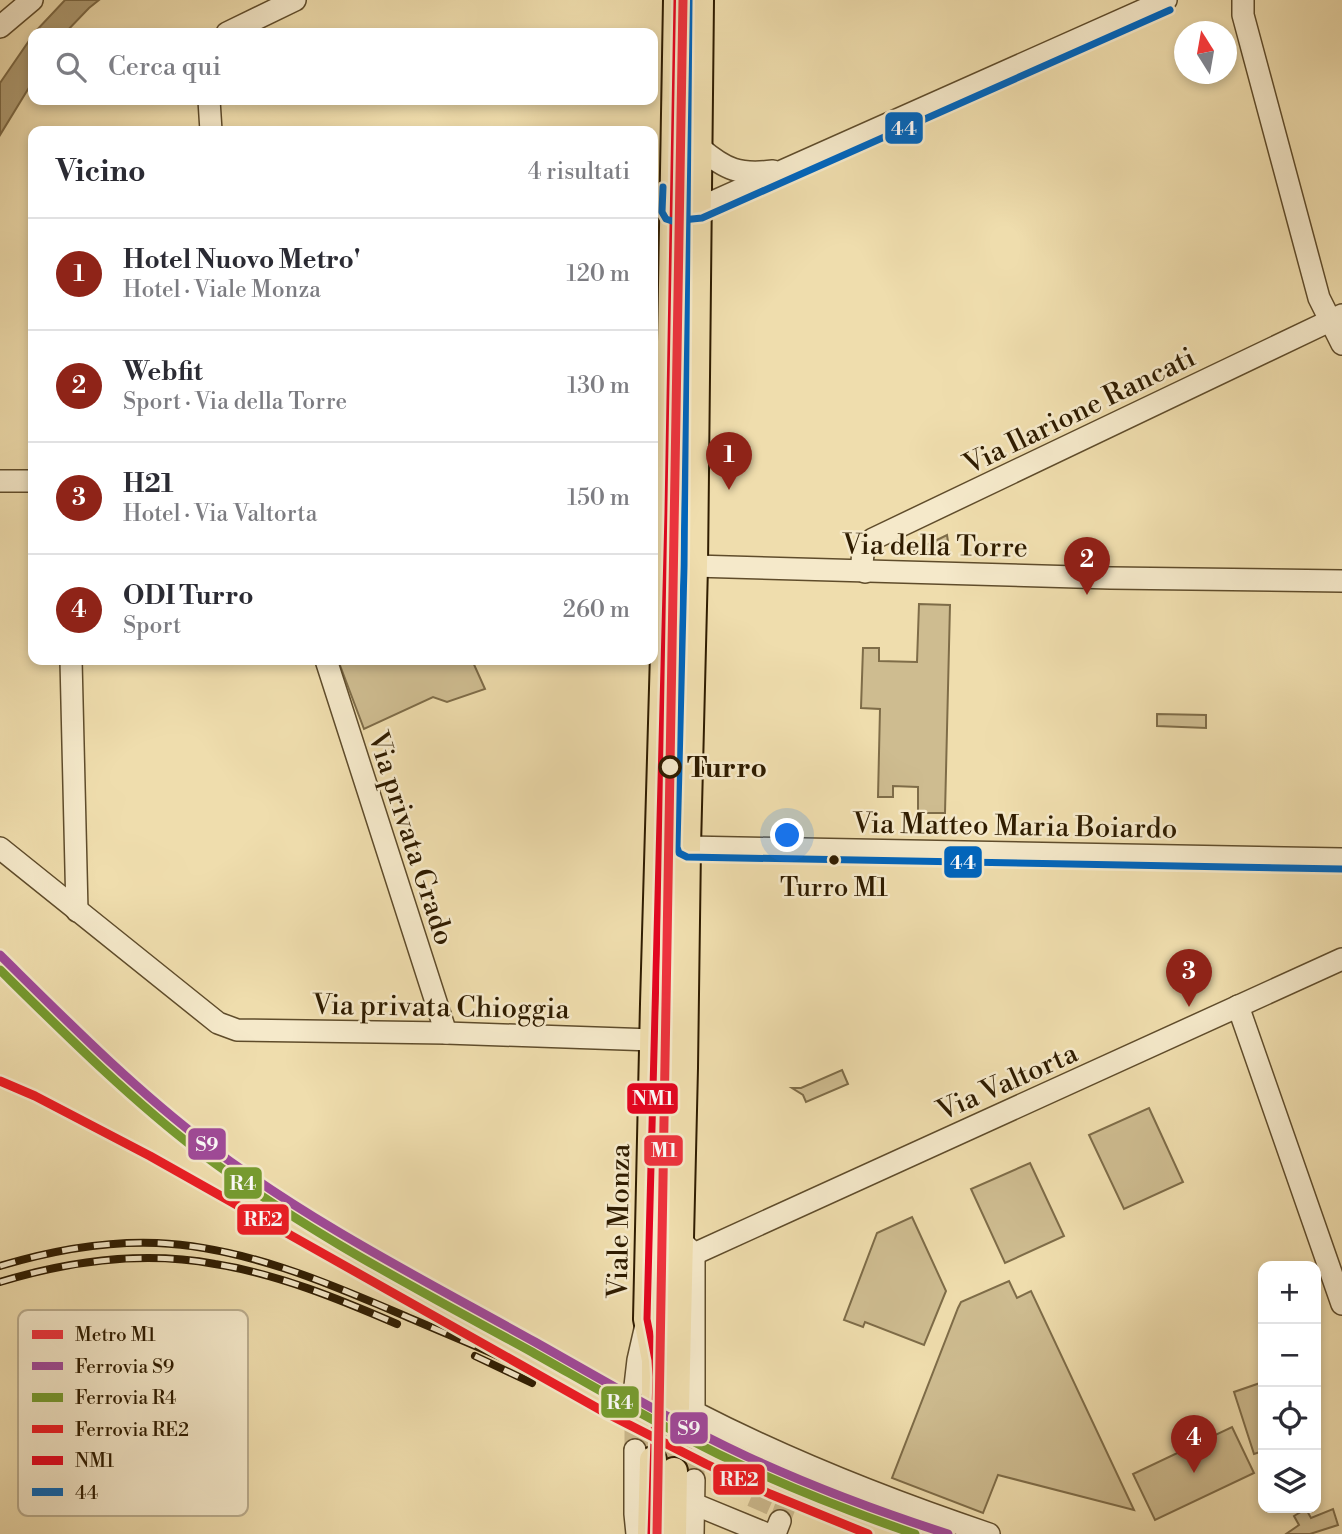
<!DOCTYPE html>
<html lang="it">
<head>
<meta charset="utf-8">
<style>
	:root { --surface:#fff; --page:#f7f7f7; --text:#2b2b33; --muted:#7c7c81; --line:#e1e1e2; --accent:#8f2418 }
	body { margin:0; font-family:"Libre Bodoni",serif; background:var(--page); color:var(--text) }
	.controls { position:absolute; right:21px; bottom:21px; display:grid; overflow:hidden; border-radius:14px; box-shadow:0 4px 10px #0003 }
	.controls button { width:63px; height:63px; display:grid; place-items:center; padding:0; border:0; border-bottom:2px solid var(--line); background:var(--surface); color:var(--text); font:35px sans-serif }
	.compass { position:absolute; left:1174px; top:21px; width:63px; height:63px; border-radius:50%; background:var(--surface); box-shadow:0 4px 10px #0003; rotate:349deg }
	.you { position:absolute; left:788px; top:836px; width:24px; height:24px; margin:-18px; border:5px solid #fff; border-radius:50%; background:#1a73e8; box-shadow:0 0 0 10px #1a73e833 }
	.badge { display:grid; place-items:center; width:46px; height:46px; border-radius:50%; background:var(--accent); color:#fff; font-size:23px; font-weight:700 }
	.pin { position:absolute; translate:-50% -58px; filter:drop-shadow(0 2px 4px #0008) }
	.pin::after { content:''; position:absolute; top:37px; width:24px; height:21px; background:inherit; clip-path:polygon(0 0,100% 0,50% 100%) }
	.list { margin:0; padding:0; list-style:none }
	h2 { display:flex; justify-content:space-between; align-items:center; height:91px; margin:0; padding:0 28px; font-size:30px }
	h2 small { font-size:23px; font-weight:400; color:var(--muted) }
	.list li { display:grid; grid-template-columns:46px 1fr auto; gap:21px; align-items:center; box-sizing:border-box; height:112px; padding:0 28px; border-top:2px solid var(--line) }
	.list b { display:block; font-size:26px; white-space:nowrap }
	.list p { margin:0; font-size:23px; white-space:nowrap; color:var(--muted) }
	.list em { font-size:23px; font-style:normal; color:var(--muted) }
	.icon { flex:none; width:38px; height:38px; fill:none; stroke:currentColor; stroke-width:2; stroke-linecap:round; stroke-linejoin:round }
	.map { position:relative; flex:none; width:1342px; height:1534px; overflow:hidden }
	.search { position:absolute; background:var(--surface); box-shadow:0 4px 10px #0003; left:28px; top:28px; width:630px; height:77px; display:flex; align-items:center; gap:18px; box-sizing:border-box; padding:0 24px; border-radius:14px; color:var(--muted); font-size:26px }
	.panel { position:absolute; background:var(--surface); box-shadow:0 4px 10px #0003; left:28px; top:126px; width:630px; height:539px; border-radius:14px }
	.map>svg:first-child { display:block }
	.green { fill:#cebc90; stroke:#7e6c48; stroke-width:2 }
	.water { fill:#ae9b72; stroke:#7b6844; stroke-width:2 }
	.lines { fill:none; stroke-linecap:round; stroke-linejoin:round }
	.minor-tunnel { stroke:#c9b68a; stroke-width:21; stroke-dasharray:21 10; stroke-linecap:butt }
	.major-tunnel { stroke:#c9b68a; stroke-width:26; stroke-dasharray:26 13; stroke-linecap:butt }
	.minor-casing { stroke:#5f4c2b; stroke-width:24 }
	.major-casing { stroke:#2f1c00; stroke-width:30 }
	.minor { stroke:#f5e9ca; stroke-width:21 }
	.major { stroke:#efddad; stroke-width:26 }
	.rail-casing { stroke:#2f1c00; stroke-width:8 }
	.rail { stroke:#f5e9ca; stroke-width:5; stroke-dasharray:16; stroke-linecap:butt }
	.bus-1-casing { stroke:#f5e9ca; stroke-width:12 }
	.bus-2-casing { stroke:#f5e9ca; stroke-width:12 }
	.bus-1 { stroke:#e40520; stroke-width:7 }
	.bus-2 { stroke:#0065bd; stroke-width:7 }
	.rail-1-casing { stroke:#f5e9ca; stroke-width:14 }
	.rail-2-casing { stroke:#f5e9ca; stroke-width:14 }
	.rail-3-casing { stroke:#f5e9ca; stroke-width:14 }
	.rail-1 { stroke:#a0499a; stroke-width:9 }
	.rail-2 { stroke:#769c2f; stroke-width:9 }
	.rail-3 { stroke:#ed1c24; stroke-width:9 }
	.metro-1-casing { stroke:#f5e9ca; stroke-width:14 }
	.metro-1 { stroke:#ee333e; stroke-width:9 }
	.stop-dot { fill:#f5e9ca; stroke:#2f1c00; stroke-width:3.5 }
	.bus-dot { fill:#2f1c00; stroke:#f5e9ca; stroke-width:2.5 }
	.labels { text-anchor:middle; stroke-width:5; stroke-linejoin:round; paint-order:stroke }
	.bus-label { font-size:26px; fill:#2f1c00; stroke:#f5e9ca }
	.street-label { font-size:28px; fill:#2f1c00; stroke:#f5e9ca }
	.stop-label { font-size:28px; font-weight:bold; fill:#2f1c00; stroke:#f5e9ca; text-anchor:start }
	.key { fill:#f5e9ca; stroke:#baac8d; stroke-width:2 }
	.key-label { font-size:19px; fill:#2f1c00 }
	.line-badge { stroke:#f5e9ca; stroke-width:2.5 }
	.badge-label { font-size:19px; text-anchor:middle; font-weight:bold; fill:#fff }
</style>
</head>
<body>
<div class="map">
<svg width="1342" height="1534" viewBox="0 0 1342 1534">
	<rect width="100%" height="100%" fill="#efddad"/>
	<filter id="stains"><feTurbulence type="fractalNoise" baseFrequency=".00286" numOctaves="4"/><feColorMatrix values="0 0 0 0 .2 0 0 0 0 .09 0 0 0 0 .02 0 0 0 .5 -.17"/></filter>
	<radialGradient id="worn" r=".72"><stop offset=".6" stop-color="#630" stop-opacity="0"/><stop offset="1" stop-color="#630" stop-opacity=".3"/></radialGradient>
	<!-- green -->
	<g class="green">
		<path d="M947 535 950 555 908 554Z"/>
		<path d="M919 604 950 605 945 813H918V787L893 786V797H878L880 709 861 708 863 648H879V661L917 662Z"/>
		<path d="M338 660H472L485 689 447 702 433 697 364 729Z"/>
		<path d="M1157 714 1206 715V728L1157 726Z"/>
		<path d="M842 1070 848 1084 806 1102 803 1095 792 1088H801Z"/>
		<path d="M1149 1108 1183 1182 1124 1209 1089 1135Z"/>
		<path d="M1030 1163 1064 1236 1005 1263 971 1189Z"/>
		<path d="M912 1217 946 1291 924 1345 865 1322 863 1327 844 1320 877 1233Z"/>
		<path d="M1009 1281 1017 1298 1031 1291 1134 1510 998 1475 983 1513 892 1478 958 1308 961 1302Z"/>
		<path d="M1263 1382V1451L1254 1454 1234 1392Z"/>
		<path d="M1232 1427 1254 1473 1155 1520 1133 1474Z"/>
		<path d="M1306 1509 1311 1518 1333 1509 1338 1525 1310 1534H1286L1299 1525 1294 1516Z"/>
	</g>
	<!-- water -->
	<g class="water">
		<path d="M65 0H99L89 8 65 33H34Z"/>
		<path d="M33 35V81L0 135V83Z"/>
	</g>
	<g class="lines">
		<!-- minor-tunnel -->
		<g class="minor-tunnel">
			<path d="M635 1450V1386"/>
			<path d="M694 1480V1416"/>
			<path d="M757 1510 779 1460"/>
			<path d="M780 1521 799 1469"/>
		</g>
		<!-- major-tunnel -->
		<g class="major-tunnel">
			<path d="M653 1460 655 1397"/>
			<path d="M674 1471 676 1408"/>
		</g>
		<defs>
			<g id="minor">
				<path d="M1243 0V15L1319 298 1342 344"/>
				<path d="M0 27 32 0"/>
				<path d="M227 33 295 0"/>
				<path d="M209 100 211 131"/>
				<path d="M700 148C726 170 739 175 773 171"/>
				<path d="M699 208 1166 0"/>
				<path d="M0 481H33"/>
				<path d="M694 566 1111 578 1342 581"/>
				<path d="M865 572C859 559 863 548 873 539L1342 315"/>
				<path d="M71 660 77 911"/>
				<path d="M326 660 446 1033"/>
				<path d="M687 847 1342 859"/>
				<path d="M0 848 218 1023 237 1030 446 1033 653 1040"/>
				<path d="M1238 1006 1342 1304"/>
				<path d="M685 1245 694 1254V1416"/>
				<path d="M694 1254 1342 959"/>
				<path d="M635 1386 638 1360 646 1325"/>
				<path d="M694 1412C789 1461 888 1500 989 1534"/>
				<path d="M635 1450V1514L637 1534"/>
				<path d="M694 1504 767 1534"/>
				<path d="M693 1534 694 1480"/>
				<path d="M775 1534 780 1521"/>
			</g>
			<g id="major">
				<path d="M655 1397V1360L647 1319 654 1004 668 513 677 0"/>
				<path d="M676 1408 684 1068 687 847 694 566 700 0"/>
				<path d="M651 1534 653 1460"/>
				<path d="M673 1534 674 1471"/>
			</g>
		</defs>
		<!-- minor casing -->
		<use href="#minor" class="minor-casing"/>
		<!-- major casing -->
		<use href="#major" class="major-casing"/>
		<!-- minor -->
		<use href="#minor" class="minor"/>
		<!-- major -->
		<use href="#major" class="major"/>
		<defs>
			<g id="rail">
				<path d="M0 1266C50 1251 104 1241 157 1243 244 1247 326 1282 405 1316 449 1335 493 1353 537 1373"/>
				<path d="M0 1282C69 1261 144 1251 215 1264 278 1274 339 1299 397 1324"/>
				<path d="M475 1356 532 1383"/>
			</g>
		</defs>
		<!-- rail casing -->
		<use href="#rail" class="rail-casing"/>
		<!-- rail -->
		<use href="#rail" class="rail"/>
		<defs>
			<path id="bus-1" d="M651 1534 656 1377 655 1360 647 1319 668 513 677 0"/>
			<g id="bus-2">
				<path d="M689 0 684 566 677 847 679 853 687 857 1342 869"/>
				<path d="M663 187 662 212 666 219 672 221 702 218 1170 10"/>
			</g>
		</defs>
		<!-- bus-1 casing -->
		<use href="#bus-1" class="bus-1-casing"/>
		<!-- bus-2 casing -->
		<use href="#bus-2" class="bus-2-casing"/>
		<!-- bus-1 -->
		<use href="#bus-1" class="bus-1"/>
		<!-- bus-2 -->
		<use href="#bus-2" class="bus-2"/>
		<defs>
			<path id="rail-1" d="M0 955C67 1021 133 1088 208 1145 309 1222 424 1280 535 1342 606 1382 675 1423 748 1457 813 1487 880 1512 948 1534"/>
			<path id="rail-2" d="M0 970C64 1033 129 1098 201 1153 304 1231 419 1290 532 1352 594 1387 655 1423 718 1454 782 1485 848 1511 915 1534"/>
			<path id="rail-3" d="M0 1081 35 1096 150 1156 606 1413 706 1464 770 1494 868 1534"/>
		</defs>
		<!-- rail-1 casing -->
		<use href="#rail-1" class="rail-1-casing"/>
		<!-- rail-2 casing -->
		<use href="#rail-2" class="rail-2-casing"/>
		<!-- rail-3 casing -->
		<use href="#rail-3" class="rail-3-casing"/>
		<!-- rail-1 -->
		<use href="#rail-1" class="rail-1"/>
		<!-- rail-2 -->
		<use href="#rail-2" class="rail-2"/>
		<!-- rail-3 -->
		<use href="#rail-3" class="rail-3"/>
		<defs>
			<path id="metro-1" d="M657 1534 683 0"/>
		</defs>
		<!-- metro-1 casing -->
		<use href="#metro-1" class="metro-1-casing"/>
		<!-- metro-1 -->
		<use href="#metro-1" class="metro-1"/>
	</g>
	<!-- markers -->
	<circle class="stop-dot" cx="670" cy="767" r="10"/>
	<circle class="bus-dot" cx="834" cy="860" r="6"/>
	<g class="labels">
		<!-- bus labels -->
		<g class="bus-label">
			<text x="834" y="896">Turro M1</text>
		</g>
		<!-- street labels -->
		<g class="street-label">
			<text transform="translate(1079 410) rotate(-26)" y="10">Via Ilarione Rancati</text>
			<text transform="translate(935 545) rotate(1)" y="10">Via della Torre</text>
			<text transform="translate(1015 825) rotate(1)" y="10">Via Matteo Maria Boiardo</text>
			<text transform="translate(412 838) rotate(72)" y="10">Via privata Grado</text>
			<text transform="translate(441 1006) rotate(1)" y="10">Via privata Chioggia</text>
			<text transform="translate(1007 1081) rotate(-24)" y="10">Via Valtorta</text>
			<text transform="translate(618 1221) rotate(-89)" y="10">Viale Monza</text>
		</g>
		<!-- stop labels -->
		<g class="stop-label">
			<text x="687" y="777">Turro</text>
		</g>
	</g>
	<!-- legend -->
	<rect x="18" y="1310" width="230" height="206" rx="10" class="key"/>
	<rect x="32" y="1330" width="31" height="9" fill="#ee333e"/>
	<rect x="32" y="1362" width="31" height="8" fill="#a0499a"/>
	<rect x="32" y="1393" width="31" height="9" fill="#769c2f"/>
	<rect x="32" y="1425" width="31" height="8" fill="#ed1c24"/>
	<rect x="32" y="1456" width="31" height="9" fill="#e40520"/>
	<rect x="32" y="1488" width="31" height="8" fill="#0065bd"/>
	<g class="key-label">
		<text x="75" y="1341">Metro M1</text>
		<text x="75" y="1373">Ferrovia S9</text>
		<text x="75" y="1404">Ferrovia R4</text>
		<text x="75" y="1436">Ferrovia RE2</text>
		<text x="75" y="1467">NM1</text>
		<text x="75" y="1499">44</text>
	</g>
	<g class="line-badge">
		<rect x="884" y="111" width="40" height="34" rx="7" fill="#0065bd"/>
		<rect x="943" y="845" width="40" height="34" rx="7" fill="#0065bd"/>
		<rect x="626" y="1082" width="53" height="33" rx="7" fill="#e40520"/>
		<rect x="187" y="1127" width="40" height="34" rx="7" fill="#a0499a"/>
		<rect x="643" y="1134" width="41" height="33" rx="7" fill="#ee333e"/>
		<rect x="223" y="1166" width="40" height="34" rx="7" fill="#769c2f"/>
		<rect x="236" y="1203" width="54" height="33" rx="7" fill="#ed1c24"/>
		<rect x="600" y="1385" width="40" height="34" rx="7" fill="#769c2f"/>
		<rect x="669" y="1411" width="40" height="34" rx="7" fill="#a0499a"/>
		<rect x="712" y="1463" width="54" height="33" rx="7" fill="#ed1c24"/>
	</g>
	<g class="badge-label">
		<text x="904" y="135">44</text>
		<text x="963" y="869">44</text>
		<text x="653" y="1105">NM1</text>
		<text x="207" y="1151">S9</text>
		<text x="664" y="1157">M1</text>
		<text x="243" y="1190">R4</text>
		<text x="263" y="1226">RE2</text>
		<text x="620" y="1409">R4</text>
		<text x="689" y="1435">S9</text>
		<text x="739" y="1486">RE2</text>
	</g>
	<rect width="100%" height="100%" filter="url(#stains)"/>
	<rect width="100%" height="100%" fill="url(#worn)"/>
</svg>
<div class="controls">
<button>+</button>
<button>−</button>
<button><svg class="icon" aria-label="locate" viewBox="0 0 24 24"><circle cx="12" cy="12" r="6"/><path d="M12 2v4M12 18v4M2 12h4M18 12h4"/></svg></button>
<button><svg class="icon" aria-label="layers" viewBox="0 0 24 24"><path d="M12 4l9 5-9 5-9-5zM3 14l9 5 9-5"/></svg></button>
</div>
<svg class="compass" viewBox="-18 -18 36 36"><path d="M0-13l5 13h-10z" fill="#e53935"/><path d="M0 13l5-13h-10z" fill="#7c7c81"/></svg>
<div class="you"></div>
<div class="pin badge" style="left:729px;top:490px">1</div>
<div class="pin badge" style="left:1087px;top:595px">2</div>
<div class="pin badge" style="left:1189px;top:1007px">3</div>
<div class="pin badge" style="left:1194px;top:1473px">4</div>
<div class="search"><svg class="icon" aria-label="search" viewBox="0 0 24 24"><circle cx="10" cy="10" r="6"/><path d="M15 15l6 6"/></svg>Cerca qui</div>
<section class="panel">
<h2>Vicino<small>4 risultati</small></h2>
<ul class="list">
<li><span class="badge">1</span><div><b>Hotel Nuovo Metro'</b><p>Hotel · Viale Monza</p></div><em>120 m</em></li>
<li><span class="badge">2</span><div><b>Webfit</b><p>Sport · Via della Torre</p></div><em>130 m</em></li>
<li><span class="badge">3</span><div><b>H21</b><p>Hotel · Via Valtorta</p></div><em>150 m</em></li>
<li><span class="badge">4</span><div><b>ODI Turro</b><p>Sport</p></div><em>260 m</em></li>
</ul>
</section>
</div>
</body>
</html>
